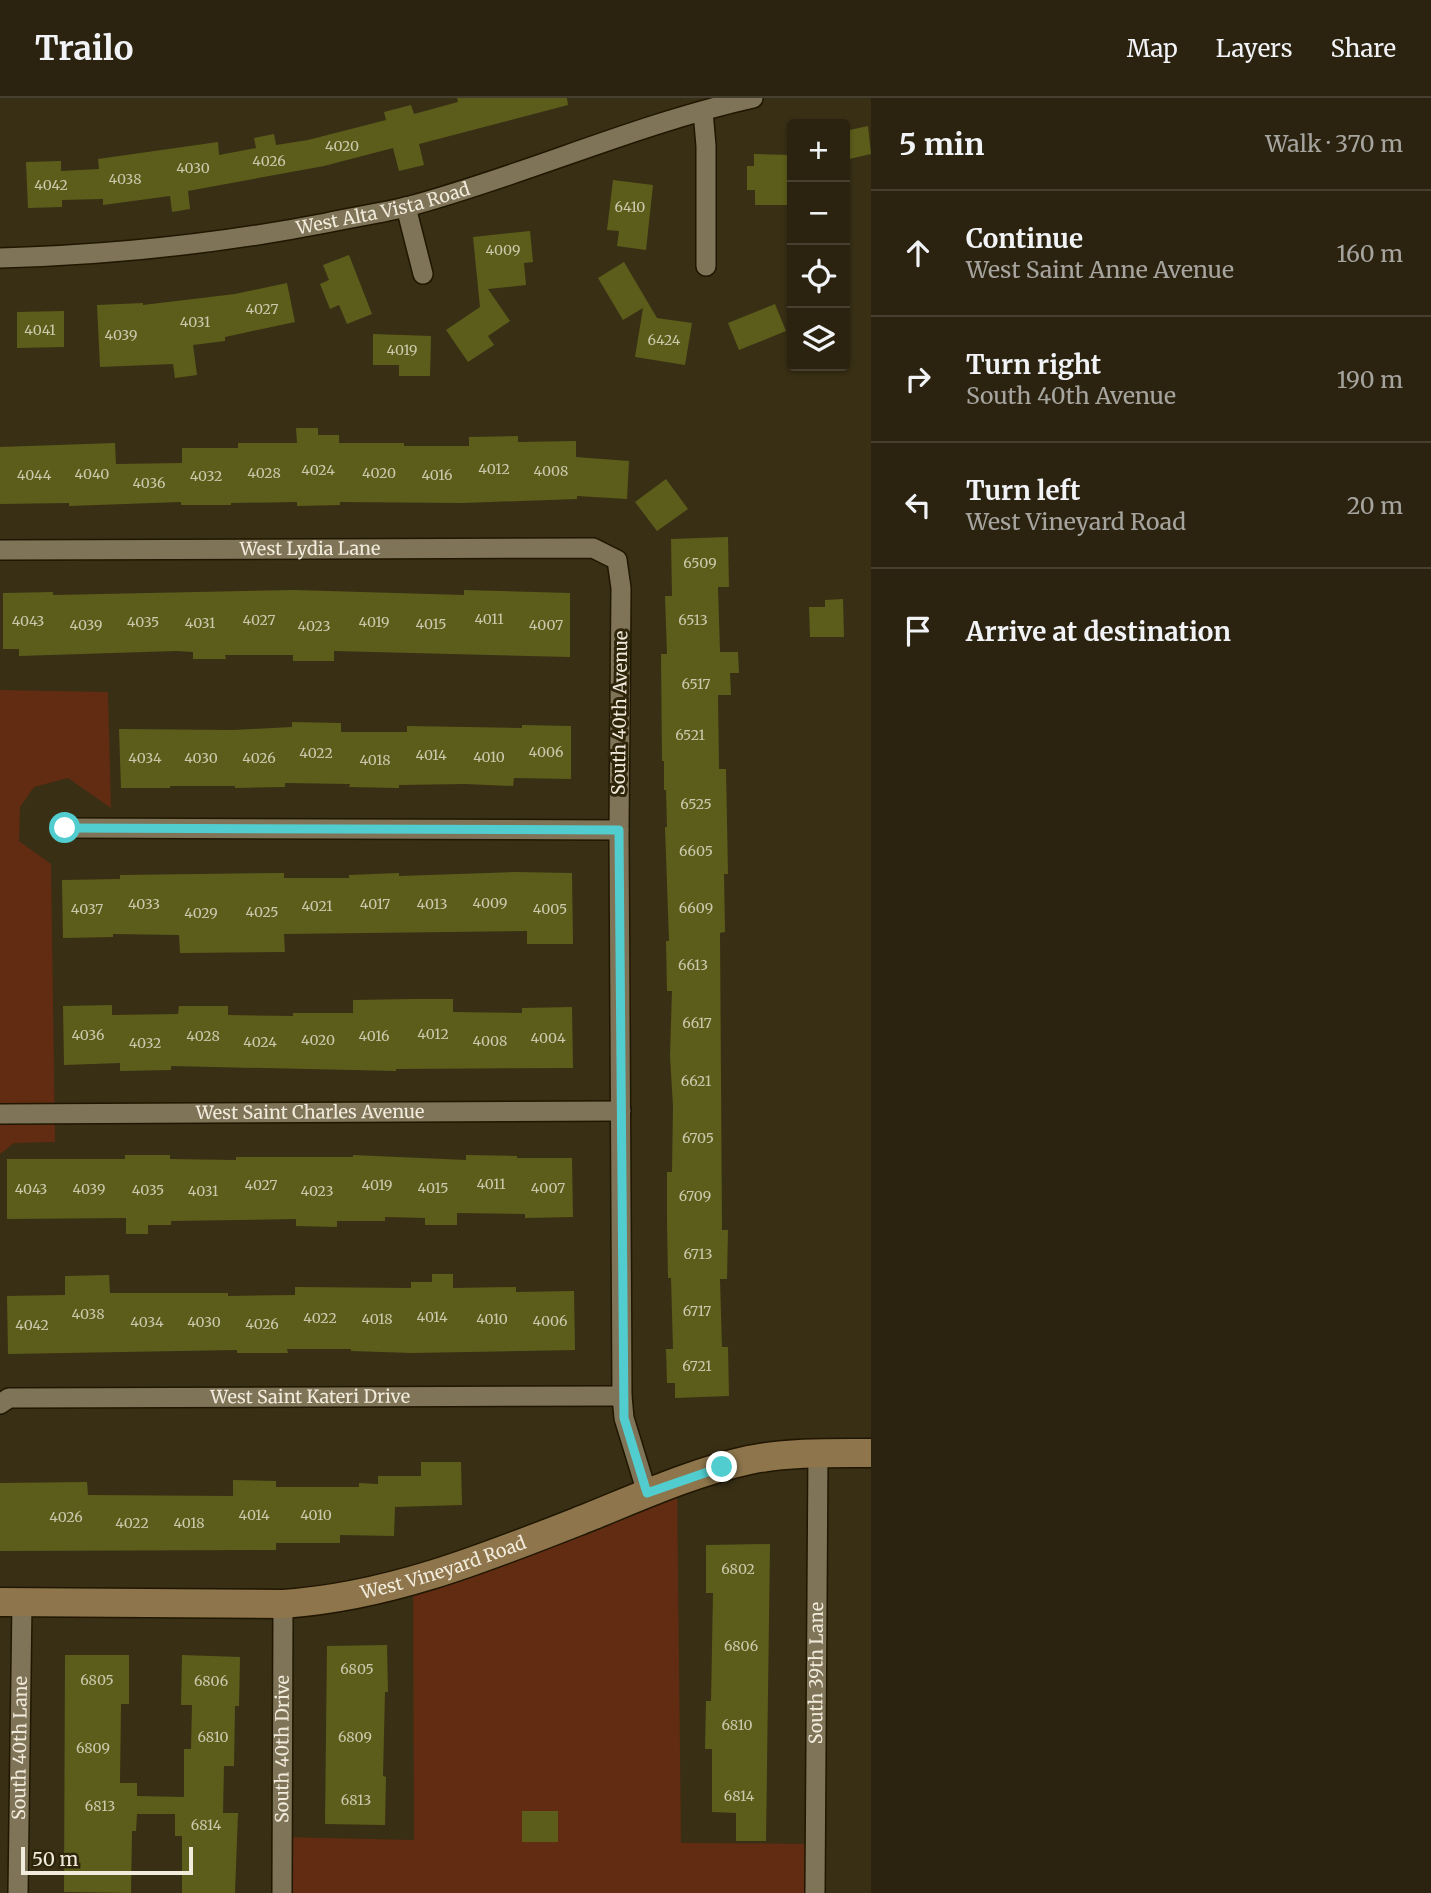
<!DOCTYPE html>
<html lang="en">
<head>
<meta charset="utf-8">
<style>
	:root { --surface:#2b2310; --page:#372f1e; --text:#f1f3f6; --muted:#a6a49f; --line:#474030 }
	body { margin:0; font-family:Merriweather,serif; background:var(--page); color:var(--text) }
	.controls { position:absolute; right:21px; top:21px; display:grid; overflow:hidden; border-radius:7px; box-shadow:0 2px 5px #0004 }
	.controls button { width:63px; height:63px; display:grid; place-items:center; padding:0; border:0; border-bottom:2px solid var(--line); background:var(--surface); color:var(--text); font:35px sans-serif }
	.scale { position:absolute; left:21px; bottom:18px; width:172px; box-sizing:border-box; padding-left:7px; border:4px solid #f1ebdc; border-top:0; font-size:19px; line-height:24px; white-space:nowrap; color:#f1ebdc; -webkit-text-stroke:5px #2f250b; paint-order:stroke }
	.stop { position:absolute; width:21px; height:21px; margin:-16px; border:5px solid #52cdcf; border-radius:50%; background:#fff }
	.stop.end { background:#52cdcf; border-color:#fff; box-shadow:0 2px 7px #0008 }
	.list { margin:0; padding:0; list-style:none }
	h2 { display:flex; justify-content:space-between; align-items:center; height:91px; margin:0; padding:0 28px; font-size:30px }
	h2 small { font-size:23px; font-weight:400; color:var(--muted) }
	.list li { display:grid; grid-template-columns:46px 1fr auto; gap:21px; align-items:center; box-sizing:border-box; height:126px; padding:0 28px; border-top:2px solid var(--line) }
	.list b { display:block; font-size:26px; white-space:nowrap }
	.list p { margin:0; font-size:23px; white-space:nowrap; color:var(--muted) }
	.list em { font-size:23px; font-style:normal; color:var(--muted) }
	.icon { flex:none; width:38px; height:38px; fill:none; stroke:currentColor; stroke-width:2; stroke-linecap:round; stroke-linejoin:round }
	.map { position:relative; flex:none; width:871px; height:1795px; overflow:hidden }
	header { display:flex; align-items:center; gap:42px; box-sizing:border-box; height:98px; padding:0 35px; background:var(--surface); border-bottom:2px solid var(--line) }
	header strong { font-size:33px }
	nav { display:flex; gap:38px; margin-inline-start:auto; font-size:24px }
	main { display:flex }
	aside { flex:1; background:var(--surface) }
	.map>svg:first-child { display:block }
	.green { fill:#612c11 }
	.building { fill:#5c5d1b }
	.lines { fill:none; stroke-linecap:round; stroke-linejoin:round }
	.street-casing { stroke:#201700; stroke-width:22 }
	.secondary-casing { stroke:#201700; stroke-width:31 }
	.street { stroke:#7f7458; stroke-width:19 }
	.secondary { stroke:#8e754c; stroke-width:28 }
	.route { stroke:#52cdcf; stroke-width:9 }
	.labels { text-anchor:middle; stroke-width:6; stroke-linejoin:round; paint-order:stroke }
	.number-label { font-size:14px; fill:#ccc8ac }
	.street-label { font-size:18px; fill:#f1ebdc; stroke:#2f250b }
</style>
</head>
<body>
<header>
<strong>Trailo</strong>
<nav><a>Map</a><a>Layers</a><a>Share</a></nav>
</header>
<main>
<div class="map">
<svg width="871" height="1795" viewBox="0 0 871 1795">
	<rect width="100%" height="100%" fill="#392f15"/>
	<!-- green -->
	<g class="green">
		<path d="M0 592 108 594 111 710 68 680 34 689 20 709 19 743 51 766 55 1044 14 1045 0 1056Z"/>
		<path d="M677 1385 681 1745 815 1746V1795H282V1739L414 1742 413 1484Z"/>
	</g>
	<!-- building -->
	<g class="building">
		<path d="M457 0H567L568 7 419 46 424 67 399 73 393 50 324 68 188 93 190 111 172 114 170 98 103 107V101L62 102V109L28 110 26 64 61 63V73L99 71 98 61 218 44 219 57 256 50 254 40 274 36 276 47 308 42 386 22 384 14 411 7 414 16 458 4Z"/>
		<path d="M868 28 871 56 845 62V33Z"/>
		<path d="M754 56 792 57V107H755V92H747V68H754Z"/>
		<path d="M613 82 653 87 646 152 617 148 619 133 607 132Z"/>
		<path d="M530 133 533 164 524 165 526 187 488 191 510 223 488 238 494 247 468 264 446 232 480 209 473 139Z"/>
		<path d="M349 157 372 216 347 226 339 207 330 211 320 186 329 182 323 167Z"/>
		<path d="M624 164 657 220 692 225 685 267 635 259 643 210 623 222 598 180Z"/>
		<path d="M287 185 295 224 225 239V243L193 247 197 277 175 280 173 266 100 269 97 207 143 205V207L235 196Z"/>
		<path d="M775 206 786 233 739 252 728 225Z"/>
		<path d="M64 213V249L17 250V214Z"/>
		<path d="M373 236 431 238 430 278H399V267H373Z"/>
		<path d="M296 330H318V337H339V345H404V348H469V339L518 338V344L576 343V359L629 363 627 401 577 398V401L462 405 340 404V407L297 408V404L231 405V407H181V404L69 408V405L0 406V349L115 345 116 366 182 365V350H238V345H297Z"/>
		<path d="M666 381 688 411 657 433 635 404Z"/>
		<path d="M728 439 729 489H718L720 554H738L739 575H730L731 597H718L719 671H726L728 776H724L725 834 720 835 722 1132H728L727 1181H720L722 1249H728L729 1298 675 1300V1285H667L666 1251H673L671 1180H668L667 1122V1074H672L673 1008 670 958 672 893H667L666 843H669L665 729H667L666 692H664V663H662L661 556H667L665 498H672L671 441Z"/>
		<path d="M294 492 464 497V492L570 495V559L334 553V563H293V557H225L226 561H193V554L176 553 19 558V551H3V495L53 494V497Z"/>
		<path d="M843 501 844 539H810L809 509H825V502Z"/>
		<path d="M292 624 341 625V634H407V628L522 630V627L571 628V681L514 680 513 688 465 686 399 687V690L349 689 350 686 285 685V689L235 690V688H170V690H121L119 631 234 632 292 629Z"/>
		<path d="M514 774 572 775 573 846H527V833L284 836 285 854 180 855 179 837 113 836V839L63 840 62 782 120 781V777L284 775V780H349V777L399 775V778Z"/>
		<path d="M412 901H453V914L522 915V910L572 909 573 970 396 971V973L171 968V972L120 973V965L64 967 63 908 112 907V917L178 916 179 908H228V917L293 918V915H353V902Z"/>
		<path d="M125 1057H170V1061L236 1062V1059H353V1057L466 1062V1057L517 1058V1060H572L573 1119 525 1120V1116L457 1115V1127H425V1120L385 1119V1123H337V1129L296 1128V1121L171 1123V1127H148V1136H126V1120L7 1121V1061H125Z"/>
		<path d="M432 1176H453V1190L516 1189V1194L574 1193 575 1252 412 1255 351 1253V1251H287L288 1255H237V1252L8 1256 7 1198 65 1197V1178L109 1177 110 1195H228V1198L295 1197V1189L411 1190V1184H432Z"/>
		<path d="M421 1364H461L462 1407 395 1409 394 1438 340 1437V1445H276V1452L0 1453V1385L87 1384 88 1397 233 1398V1382L276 1383V1389H359V1385L378 1386V1378H421Z"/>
		<path d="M770 1446 766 1743H736V1715L712 1714V1651H705L706 1603H711L713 1495H706V1447Z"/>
		<path d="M387 1547 388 1594H385L383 1678 386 1679 385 1727 325 1726 327 1548Z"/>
		<path d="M65 1557H129V1606H121L120 1685H137V1698L184 1699V1651H191L192 1607H181L182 1557 240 1559 239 1608H235L234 1668H224L223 1715H238L235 1795H182V1738H175V1716H137L136 1733H132L131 1795 64 1794Z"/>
		<rect x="522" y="1713" width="36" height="31"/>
	</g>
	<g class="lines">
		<defs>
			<g id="street">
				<path d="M703 13 706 48V168"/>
				<path d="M406 109 423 176"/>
				<path id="s1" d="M0 160C110 157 218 146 326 125 354 119 382 115 410 108 525 77 636 26 753 0"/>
				<path id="s2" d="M0 452 593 450 617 462 621 490 619 732 622 1298 624 1320 647 1395"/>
				<path d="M65 730 619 732"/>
				<path id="s3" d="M0 1016 621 1013"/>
				<path id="s4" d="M0 1306 9 1300 622 1298"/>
				<path id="s5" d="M18 1795 22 1504"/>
				<path id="s6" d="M282 1795 283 1506"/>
				<path id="s7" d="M815 1795 818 1354"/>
			</g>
			<g id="secondary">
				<path id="s8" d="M0 1504 283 1506C390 1499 490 1458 589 1419 641 1398 694 1374 749 1362 789 1354 830 1355 871 1355"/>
			</g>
		</defs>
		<!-- street casing -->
		<use href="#street" class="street-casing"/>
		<!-- secondary casing -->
		<use href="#secondary" class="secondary-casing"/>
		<!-- street -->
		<use href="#street" class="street"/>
		<!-- secondary -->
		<use href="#secondary" class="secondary"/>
	</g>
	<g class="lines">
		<!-- route -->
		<path class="route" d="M65 730 619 732 624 1320 647 1395 722 1369"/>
	</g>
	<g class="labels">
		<!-- number labels -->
		<g class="number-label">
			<text x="342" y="53">4020</text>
			<text x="269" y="68">4026</text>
			<text x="193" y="75">4030</text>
			<text x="125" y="86">4038</text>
			<text x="51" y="92">4042</text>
			<text x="630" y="114">6410</text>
			<text x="503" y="157">4009</text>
			<text x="262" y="216">4027</text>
			<text x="195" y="229">4031</text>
			<text x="40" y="237">4041</text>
			<text x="121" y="242">4039</text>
			<text x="664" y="247">6424</text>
			<text x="402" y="257">4019</text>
			<text x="494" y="376">4012</text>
			<text x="318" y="377">4024</text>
			<text x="551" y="378">4008</text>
			<text x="264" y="380">4028</text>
			<text x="379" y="380">4020</text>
			<text x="92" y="381">4040</text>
			<text x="34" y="382">4044</text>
			<text x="437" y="382">4016</text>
			<text x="206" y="383">4032</text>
			<text x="149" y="390">4036</text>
			<text x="700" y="470">6509</text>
			<text x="489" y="526">4011</text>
			<text x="259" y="527">4027</text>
			<text x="693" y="527">6513</text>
			<text x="28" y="528">4043</text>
			<text x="143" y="529">4035</text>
			<text x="374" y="529">4019</text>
			<text x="200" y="530">4031</text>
			<text x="431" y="531">4015</text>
			<text x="86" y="532">4039</text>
			<text x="546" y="532">4007</text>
			<text x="314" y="533">4023</text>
			<text x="696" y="591">6517</text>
			<text x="690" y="642">6521</text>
			<text x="546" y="659">4006</text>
			<text x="316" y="660">4022</text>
			<text x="431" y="662">4014</text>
			<text x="489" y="664">4010</text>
			<text x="145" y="665">4034</text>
			<text x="201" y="665">4030</text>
			<text x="259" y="665">4026</text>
			<text x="375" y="667">4018</text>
			<text x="696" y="711">6525</text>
			<text x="696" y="758">6605</text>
			<text x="490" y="810">4009</text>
			<text x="144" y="811">4033</text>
			<text x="375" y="811">4017</text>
			<text x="432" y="811">4013</text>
			<text x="317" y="813">4021</text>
			<text x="696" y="815">6609</text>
			<text x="87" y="816">4037</text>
			<text x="550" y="816">4005</text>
			<text x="262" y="819">4025</text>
			<text x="201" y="820">4029</text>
			<text x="693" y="872">6613</text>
			<text x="697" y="930">6617</text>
			<text x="433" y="941">4012</text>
			<text x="88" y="942">4036</text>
			<text x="203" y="943">4028</text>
			<text x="374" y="943">4016</text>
			<text x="548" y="945">4004</text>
			<text x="318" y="947">4020</text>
			<text x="490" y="948">4008</text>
			<text x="260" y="949">4024</text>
			<text x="145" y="950">4032</text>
			<text x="696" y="988">6621</text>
			<text x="698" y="1045">6705</text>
			<text x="491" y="1091">4011</text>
			<text x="261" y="1092">4027</text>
			<text x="377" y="1092">4019</text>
			<text x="433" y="1095">4015</text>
			<text x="548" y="1095">4007</text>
			<text x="31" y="1096">4043</text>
			<text x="89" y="1096">4039</text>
			<text x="148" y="1097">4035</text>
			<text x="203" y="1098">4031</text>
			<text x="317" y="1098">4023</text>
			<text x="695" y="1103">6709</text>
			<text x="698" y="1161">6713</text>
			<text x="697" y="1218">6717</text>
			<text x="88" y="1221">4038</text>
			<text x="432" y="1224">4014</text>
			<text x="320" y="1225">4022</text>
			<text x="377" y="1226">4018</text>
			<text x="492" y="1226">4010</text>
			<text x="550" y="1228">4006</text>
			<text x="147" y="1229">4034</text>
			<text x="204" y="1229">4030</text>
			<text x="262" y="1231">4026</text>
			<text x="32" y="1232">4042</text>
			<text x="697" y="1273">6721</text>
			<text x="254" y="1422">4014</text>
			<text x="316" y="1422">4010</text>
			<text x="66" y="1424">4026</text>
			<text x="132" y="1430">4022</text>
			<text x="189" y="1430">4018</text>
			<text x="738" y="1476">6802</text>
			<text x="741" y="1553">6806</text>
			<text x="357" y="1576">6805</text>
			<text x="97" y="1587">6805</text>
			<text x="211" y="1588">6806</text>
			<text x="737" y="1632">6810</text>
			<text x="213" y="1644">6810</text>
			<text x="355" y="1644">6809</text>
			<text x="93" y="1655">6809</text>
			<text x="739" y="1703">6814</text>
			<text x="356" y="1707">6813</text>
			<text x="100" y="1713">6813</text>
			<text x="206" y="1732">6814</text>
		</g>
		<!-- street labels -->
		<g class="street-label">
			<text dy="6" stroke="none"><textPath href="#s1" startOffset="387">West Alta Vista Road</textPath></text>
			<text dy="6" stroke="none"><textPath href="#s2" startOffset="310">West Lydia Lane</textPath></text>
			<text transform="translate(620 615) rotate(-89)" y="6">South 40th Avenue</text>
			<text dy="6" stroke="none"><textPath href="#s3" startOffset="310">West Saint Charles Avenue</textPath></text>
			<text dy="6" stroke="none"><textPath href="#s4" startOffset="312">West Saint Kateri Drive</textPath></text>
			<text dy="6" stroke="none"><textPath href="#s8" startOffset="448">West Vineyard Road</textPath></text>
			<text dy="6" stroke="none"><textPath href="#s7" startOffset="220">South 39th Lane</textPath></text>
			<text dy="6" stroke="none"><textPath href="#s5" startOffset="145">South 40th Lane</textPath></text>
			<text dy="6" stroke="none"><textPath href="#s6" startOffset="144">South 40th Drive</textPath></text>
		</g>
	</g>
</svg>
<div class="controls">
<button>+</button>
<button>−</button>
<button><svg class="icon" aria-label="locate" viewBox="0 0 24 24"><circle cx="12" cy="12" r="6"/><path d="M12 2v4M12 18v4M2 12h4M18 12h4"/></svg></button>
<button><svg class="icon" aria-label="layers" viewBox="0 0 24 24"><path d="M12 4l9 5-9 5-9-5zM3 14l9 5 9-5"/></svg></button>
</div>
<div class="scale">50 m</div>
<div class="stop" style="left:65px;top:730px"></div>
<div class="stop end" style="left:722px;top:1369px"></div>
</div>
<aside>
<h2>5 min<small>Walk · 370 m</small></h2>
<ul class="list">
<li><svg class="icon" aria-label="ahead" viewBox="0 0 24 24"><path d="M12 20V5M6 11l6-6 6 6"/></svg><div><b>Continue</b><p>West Saint Anne Avenue</p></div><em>160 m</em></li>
<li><svg class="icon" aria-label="right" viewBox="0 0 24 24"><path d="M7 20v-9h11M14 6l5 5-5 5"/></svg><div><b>Turn right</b><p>South 40th Avenue</p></div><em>190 m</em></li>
<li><svg class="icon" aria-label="left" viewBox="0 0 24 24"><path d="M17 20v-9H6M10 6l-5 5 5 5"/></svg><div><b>Turn left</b><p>West Vineyard Road</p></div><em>20 m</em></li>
<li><svg class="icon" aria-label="arrive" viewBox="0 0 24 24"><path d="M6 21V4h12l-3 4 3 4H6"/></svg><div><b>Arrive at destination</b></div></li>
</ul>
</aside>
</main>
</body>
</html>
